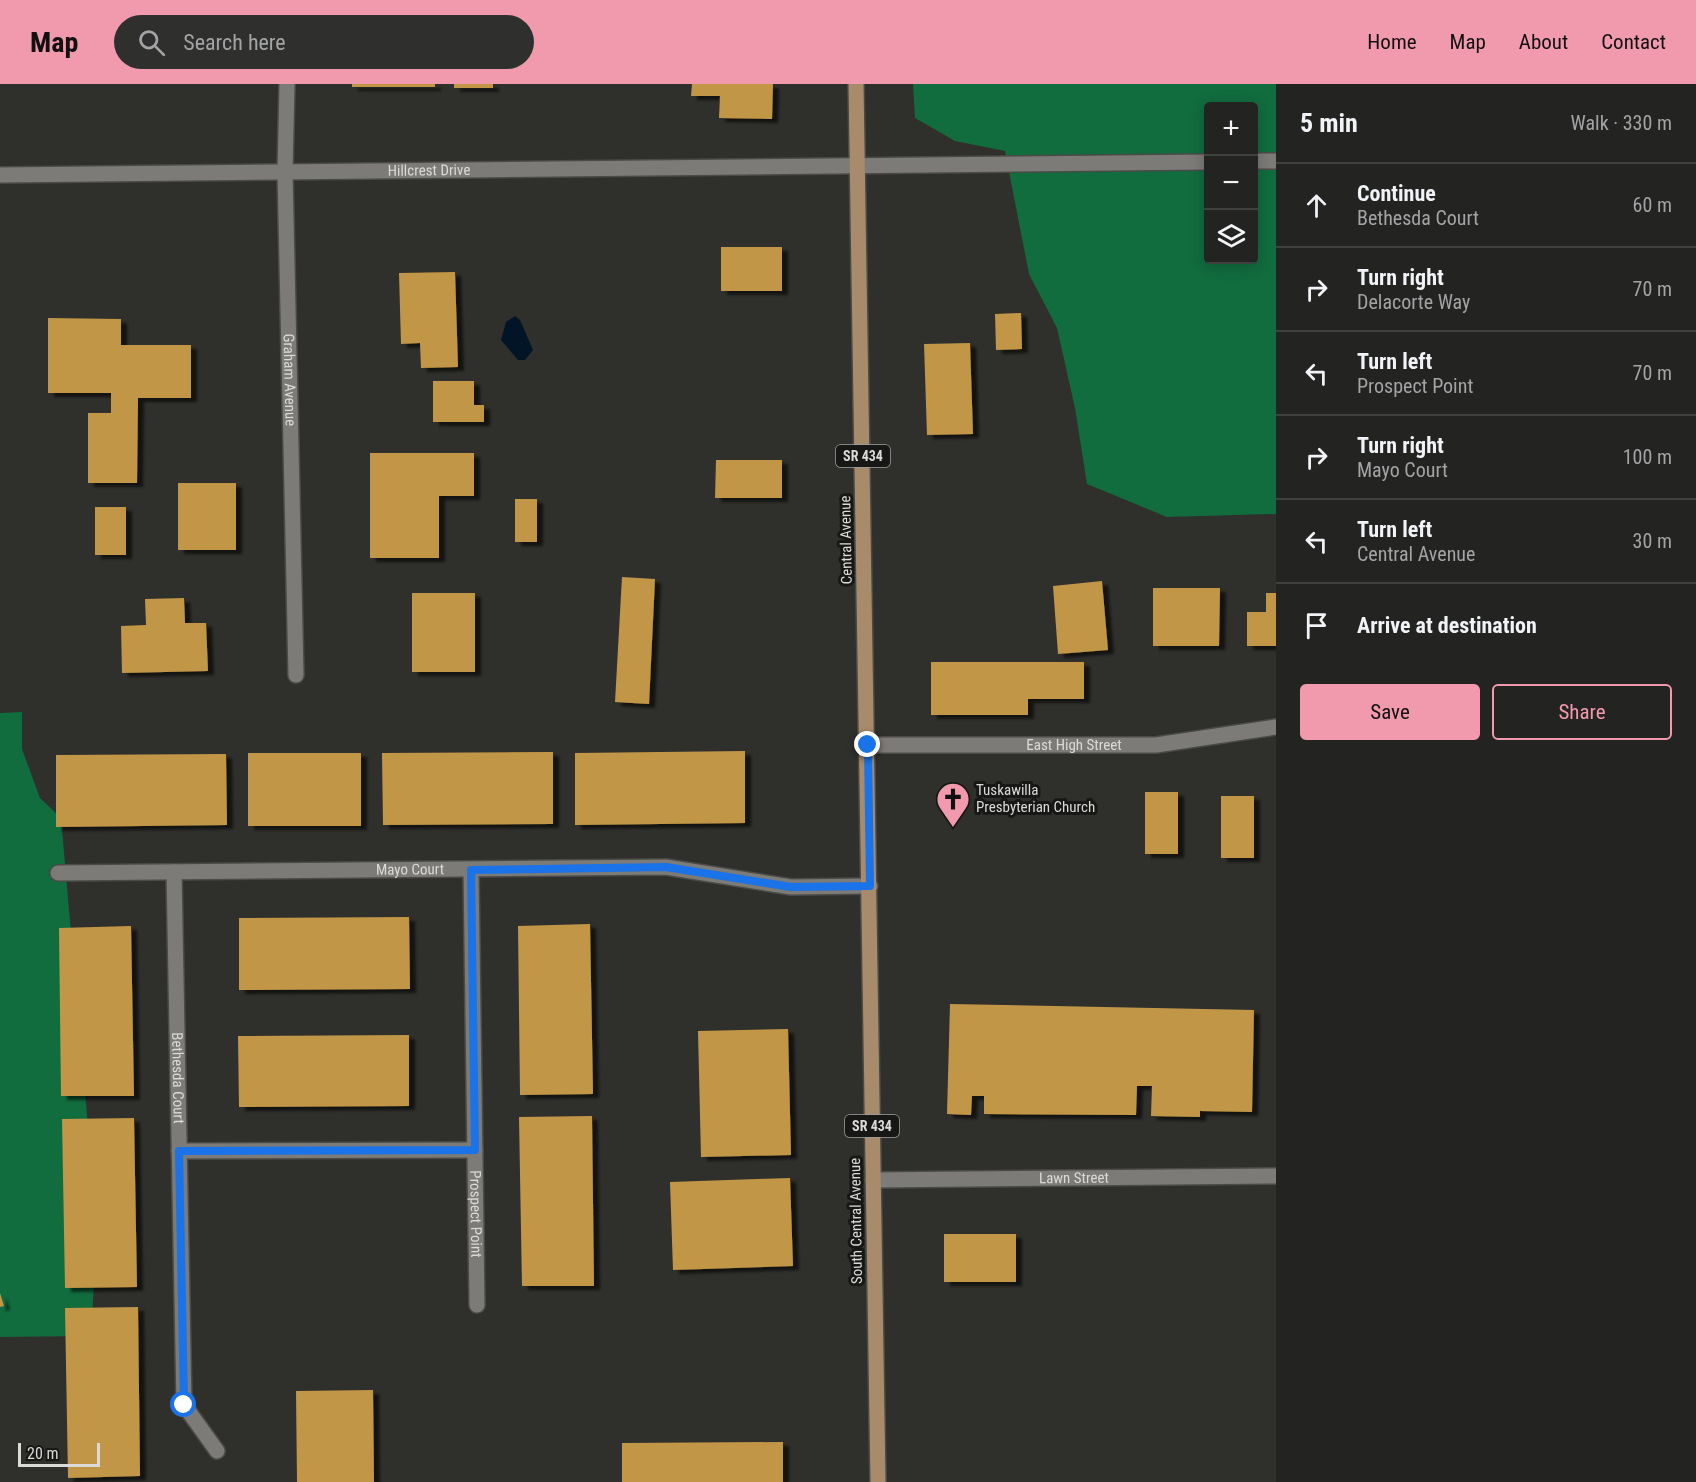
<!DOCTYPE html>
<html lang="en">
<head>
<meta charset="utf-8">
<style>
	:root { --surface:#232321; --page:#2f2f2e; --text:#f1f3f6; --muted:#a3a4a5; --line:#40403f; --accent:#f29aad }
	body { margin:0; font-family:"Roboto Condensed",sans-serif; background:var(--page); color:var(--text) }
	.controls { position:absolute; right:18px; top:18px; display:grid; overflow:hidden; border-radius:6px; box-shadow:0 3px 15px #0003 }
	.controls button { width:54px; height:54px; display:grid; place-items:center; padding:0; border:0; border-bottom:2px solid var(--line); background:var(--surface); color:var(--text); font:30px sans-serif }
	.scale { position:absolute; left:18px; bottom:15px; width:82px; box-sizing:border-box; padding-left:6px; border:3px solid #dbdad8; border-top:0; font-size:16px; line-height:21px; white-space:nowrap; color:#dbdad8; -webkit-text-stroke:4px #171715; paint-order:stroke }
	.stop { position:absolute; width:18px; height:18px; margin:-14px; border:4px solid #1a73e8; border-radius:50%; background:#fff }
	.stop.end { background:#1a73e8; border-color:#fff; box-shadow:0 2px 6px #0008 }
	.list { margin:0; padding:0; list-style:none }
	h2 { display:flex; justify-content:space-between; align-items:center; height:78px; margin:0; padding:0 24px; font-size:26px }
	h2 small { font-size:20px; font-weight:400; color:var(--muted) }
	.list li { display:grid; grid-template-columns:39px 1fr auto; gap:18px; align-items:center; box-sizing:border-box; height:84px; padding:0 24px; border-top:2px solid var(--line) }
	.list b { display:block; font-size:22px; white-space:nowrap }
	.list p { margin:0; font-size:20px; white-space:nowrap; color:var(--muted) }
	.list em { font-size:20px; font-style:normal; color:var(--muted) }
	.actions { display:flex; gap:12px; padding:18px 24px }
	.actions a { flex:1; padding:14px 0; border:2px solid var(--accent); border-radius:6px; text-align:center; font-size:21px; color:var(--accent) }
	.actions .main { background:var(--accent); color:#111 }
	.icon { flex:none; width:33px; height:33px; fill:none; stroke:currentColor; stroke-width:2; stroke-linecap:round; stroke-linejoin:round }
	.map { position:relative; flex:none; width:1276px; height:1398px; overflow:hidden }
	header { display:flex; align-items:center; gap:36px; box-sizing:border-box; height:84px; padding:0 30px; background:var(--accent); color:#111 }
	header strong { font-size:28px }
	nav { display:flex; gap:33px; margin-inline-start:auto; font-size:21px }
	.search { width:420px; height:54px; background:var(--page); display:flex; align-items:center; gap:15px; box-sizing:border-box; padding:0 21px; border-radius:33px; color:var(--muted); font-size:22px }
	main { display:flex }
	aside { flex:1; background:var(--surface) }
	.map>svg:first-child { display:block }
	.forest { fill:#116c3e; fill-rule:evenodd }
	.water { fill:#021526 }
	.building { fill:#c29647; filter:url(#shadow) }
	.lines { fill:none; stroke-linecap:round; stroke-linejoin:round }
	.minor-casing { stroke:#4a4a47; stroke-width:18 }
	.primary-casing { stroke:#4a4a47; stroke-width:18 }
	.minor { stroke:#7c7b78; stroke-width:15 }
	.primary { stroke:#a88b6a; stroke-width:15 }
	.route { stroke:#1a73e8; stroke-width:8 }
	.labels { text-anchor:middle; stroke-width:6; stroke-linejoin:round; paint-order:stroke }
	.shield { fill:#171715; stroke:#a0a09e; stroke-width:1.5 }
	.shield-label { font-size:14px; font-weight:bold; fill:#dbdad8 }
	.street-label { font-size:15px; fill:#dbdad8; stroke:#171715 }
	.poi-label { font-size:15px; fill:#dbdad8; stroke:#171715; text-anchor:start }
</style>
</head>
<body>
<header>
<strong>Map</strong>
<div class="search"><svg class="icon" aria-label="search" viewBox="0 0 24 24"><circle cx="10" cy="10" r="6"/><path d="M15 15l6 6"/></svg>Search here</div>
<nav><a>Home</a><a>Map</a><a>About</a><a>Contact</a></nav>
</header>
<main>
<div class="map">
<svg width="1276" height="1398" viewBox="0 0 1276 1398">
	<defs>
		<filter id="shadow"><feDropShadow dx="6" dy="4" stdDeviation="1.5" flood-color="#0009"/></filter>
	</defs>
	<rect width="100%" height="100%" fill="#2f2f2c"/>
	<!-- forest -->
	<g class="forest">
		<path d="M913 0H1276V430L1167 433 1087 400 1075 324 1057 244 1029 190 1005 67 955 57 915 34ZM1208 22H1254V176H1208Z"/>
		<path d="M22 628V665L40 714 61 734 97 1145 91 1252 0 1253V629Z"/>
	</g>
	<!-- water -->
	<path class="water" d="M515 232 520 236 533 266 525 276H518L501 256 506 238Z"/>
	<!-- building -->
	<g class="building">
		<rect x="352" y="0" width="83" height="3"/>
		<rect x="454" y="0" width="39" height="4"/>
		<path d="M692 0H773L772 35 719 34 720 12H691Z"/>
		<rect x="721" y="163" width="61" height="44"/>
		<path d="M455 188 458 283 421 284 420 259 401 260 399 189Z"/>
		<path d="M1021 229 1022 265 996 266 995 230Z"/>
		<path d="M48 234 121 235V261H191V314H138L137 399H88V329H111V309H48Z"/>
		<path d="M970 259 973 350 927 351 924 260Z"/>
		<path d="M433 297H474V321H484V338H433Z"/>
		<path d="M370 369H474V412H439V474H370Z"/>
		<path d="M716 376H782V414H715Z"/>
		<rect x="178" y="399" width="58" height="67"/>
		<rect x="515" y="415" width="22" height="43"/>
		<rect x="95" y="423" width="31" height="48"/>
		<path d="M622 493 655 495 649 620 615 618Z"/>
		<path d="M1102 497 1108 566 1058 570 1053 502Z"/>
		<path d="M1153 504H1220L1219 562H1153Z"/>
		<rect x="412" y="509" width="63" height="79"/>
		<path d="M1266 509H1276V562H1247V528H1266Z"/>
		<path d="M184 514 185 539H206L208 587 122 589 121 542 146 541 145 515Z"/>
		<path d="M931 578H1084V615H1028V631H931Z"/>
		<path d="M745 667V739L575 741V669Z"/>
		<path d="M553 668V740L383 741 382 669Z"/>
		<rect x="248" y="669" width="113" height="73"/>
		<path d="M226 670 227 741 56 743V671Z"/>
		<rect x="1145" y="708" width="33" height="62"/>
		<rect x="1221" y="712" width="33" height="62"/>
		<path d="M409 833 410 905 239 906V834Z"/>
		<path d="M590 840 593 1010 520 1011 518 842Z"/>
		<path d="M131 842 134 1012H61L59 844Z"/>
		<path d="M950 920 1254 926 1252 1028 1200 1027V1033L1151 1032 1152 1002H1137L1136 1031 984 1030V1012H972L971 1031 947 1030Z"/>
		<path d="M788 945 791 1071 701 1073 698 947Z"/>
		<path d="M409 951V1022L239 1023 238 952Z"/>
		<path d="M592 1032 594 1202H522L519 1033Z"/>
		<path d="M134 1034 137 1203 65 1204 62 1035Z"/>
		<path d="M790 1094 793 1182 673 1186 670 1098Z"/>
		<rect x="944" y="1150" width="72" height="48"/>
		<path d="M0 1209 4 1222 0 1223Z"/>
		<path d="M138 1223 140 1392 68 1394 65 1224Z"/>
		<path d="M373 1306 374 1398H297L296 1307Z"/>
		<path d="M783 1358V1398H622V1359Z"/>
	</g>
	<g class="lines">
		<defs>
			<g id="minor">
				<path id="s1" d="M287 0 285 88 296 591"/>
				<path d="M1254 77H1276"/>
				<path id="s2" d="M0 91 1208 78"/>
				<path id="s3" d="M868 661H1156L1276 643"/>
				<path id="s4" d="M471 786 477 1221"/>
				<path id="s5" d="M174 788 184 1321 217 1367"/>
				<path id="s6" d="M58 789 666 783 791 803 870 802"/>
				<path d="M179 1067 475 1066"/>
				<path id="s7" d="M873 1096 1276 1092"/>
			</g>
			<path id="primary" d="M856 0 878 1398"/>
		</defs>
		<!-- minor casing -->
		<use href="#minor" class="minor-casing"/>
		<!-- primary casing -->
		<use href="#primary" class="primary-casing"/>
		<!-- minor -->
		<use href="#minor" class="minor"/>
		<!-- primary -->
		<use href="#primary" class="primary"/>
	</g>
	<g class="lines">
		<!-- route -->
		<path class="route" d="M184 1321 179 1067 475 1066 471 786 666 783 791 803 870 802 868 661"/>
	</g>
	<!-- icons -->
	<defs>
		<symbol id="church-pin" viewBox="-11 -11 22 30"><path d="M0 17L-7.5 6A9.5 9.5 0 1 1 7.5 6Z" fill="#f29aad" stroke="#171715"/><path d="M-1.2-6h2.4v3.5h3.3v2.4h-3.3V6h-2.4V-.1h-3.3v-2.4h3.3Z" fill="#111"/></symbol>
	</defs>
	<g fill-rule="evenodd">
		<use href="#church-pin" x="934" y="696" width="38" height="52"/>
	</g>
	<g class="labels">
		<!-- shield labels -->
		<g class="shield">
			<rect x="836" y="361" width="54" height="22" rx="4.5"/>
			<rect x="845" y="1031" width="54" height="22" rx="4.5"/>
		</g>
		<g class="shield-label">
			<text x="863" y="377">SR 434</text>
			<text x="872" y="1047">SR 434</text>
		</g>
		<!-- street labels -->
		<g class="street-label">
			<text dy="5" stroke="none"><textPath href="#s2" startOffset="429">Hillcrest Drive</textPath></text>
			<text dy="5" stroke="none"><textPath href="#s1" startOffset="296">Graham Avenue</textPath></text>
			<text transform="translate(846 456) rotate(-91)" y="5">Central Avenue</text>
			<text dy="5" stroke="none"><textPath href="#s3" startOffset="206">East High Street</textPath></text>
			<text dy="5" stroke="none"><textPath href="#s6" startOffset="352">Mayo Court</textPath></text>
			<text dy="5" stroke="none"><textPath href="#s5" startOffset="206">Bethesda Court</textPath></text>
			<text dy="5" stroke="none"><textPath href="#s7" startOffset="201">Lawn Street</textPath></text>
			<text dy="5" stroke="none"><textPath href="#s4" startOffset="344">Prospect Point</textPath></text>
			<text transform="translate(856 1137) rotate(-91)" y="5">South Central Avenue</text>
		</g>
		<!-- poi labels -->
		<g class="poi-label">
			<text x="976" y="711">Tuskawilla<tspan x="976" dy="17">Presbyterian Church</tspan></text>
		</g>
	</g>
</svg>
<div class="controls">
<button>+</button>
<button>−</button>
<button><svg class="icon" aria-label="layers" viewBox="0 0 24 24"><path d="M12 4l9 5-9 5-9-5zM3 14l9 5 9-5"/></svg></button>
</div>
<div class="scale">20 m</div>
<div class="stop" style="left:184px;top:1321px"></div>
<div class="stop end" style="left:868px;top:661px"></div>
</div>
<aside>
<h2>5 min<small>Walk · 330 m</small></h2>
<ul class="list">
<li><svg class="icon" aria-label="ahead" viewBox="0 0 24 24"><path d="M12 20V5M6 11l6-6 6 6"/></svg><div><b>Continue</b><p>Bethesda Court</p></div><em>60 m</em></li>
<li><svg class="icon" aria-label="right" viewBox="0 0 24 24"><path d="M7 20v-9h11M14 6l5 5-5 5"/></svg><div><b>Turn right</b><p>Delacorte Way</p></div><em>70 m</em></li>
<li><svg class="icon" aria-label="left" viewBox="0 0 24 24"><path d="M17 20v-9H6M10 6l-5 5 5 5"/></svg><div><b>Turn left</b><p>Prospect Point</p></div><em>70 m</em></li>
<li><svg class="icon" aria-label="right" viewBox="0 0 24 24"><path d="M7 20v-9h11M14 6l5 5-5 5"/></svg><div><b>Turn right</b><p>Mayo Court</p></div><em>100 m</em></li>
<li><svg class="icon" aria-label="left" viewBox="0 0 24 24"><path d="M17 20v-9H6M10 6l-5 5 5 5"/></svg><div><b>Turn left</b><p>Central Avenue</p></div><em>30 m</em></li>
<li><svg class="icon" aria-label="arrive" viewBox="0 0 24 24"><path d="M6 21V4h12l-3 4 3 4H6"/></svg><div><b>Arrive at destination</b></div></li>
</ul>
<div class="actions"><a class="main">Save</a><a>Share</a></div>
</aside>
</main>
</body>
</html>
